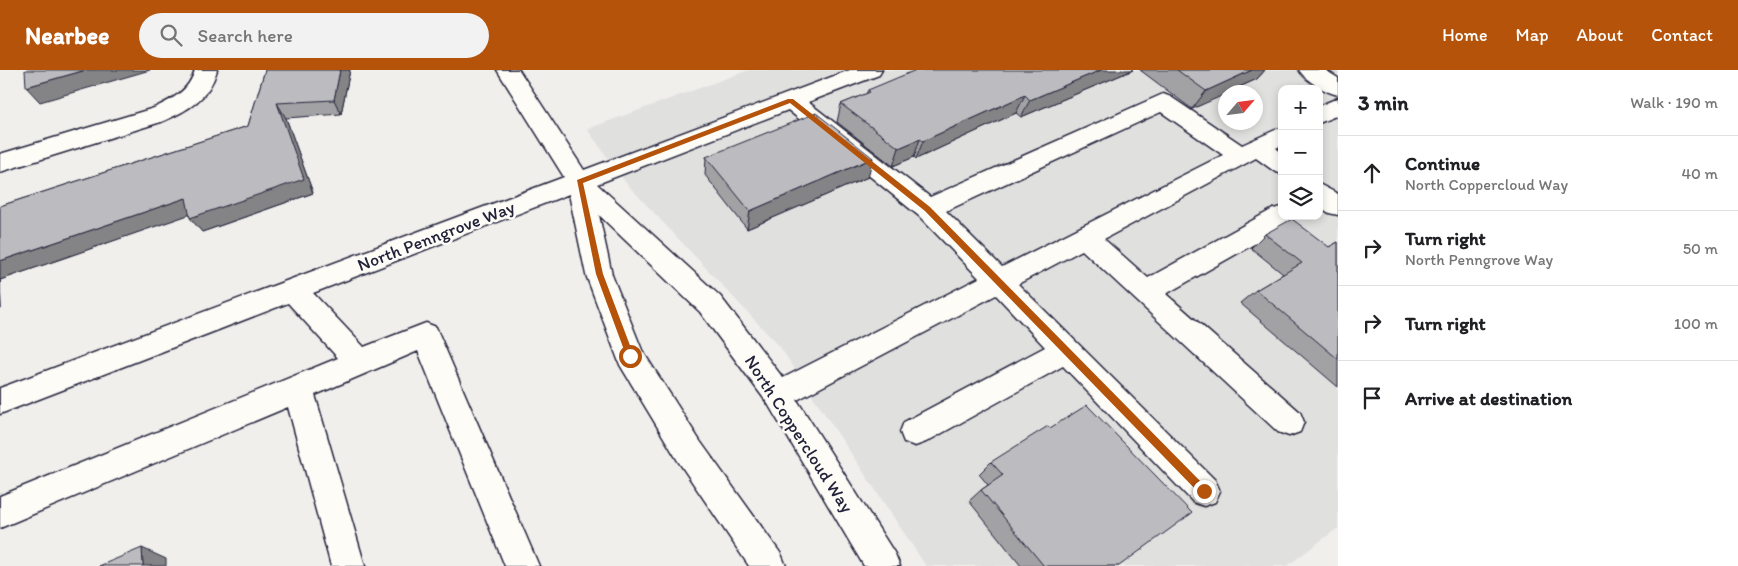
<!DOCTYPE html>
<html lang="en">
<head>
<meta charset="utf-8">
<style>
	:root { --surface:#fff; --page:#f2f2f2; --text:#202124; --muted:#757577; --line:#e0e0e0; --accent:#b45309 }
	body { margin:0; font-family:Itim,sans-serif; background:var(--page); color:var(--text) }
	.controls { position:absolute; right:15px; top:15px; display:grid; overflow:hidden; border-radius:10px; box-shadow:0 2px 8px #0003 }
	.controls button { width:45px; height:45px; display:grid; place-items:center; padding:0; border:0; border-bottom:1px solid var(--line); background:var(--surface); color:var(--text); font:25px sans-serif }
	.compass { position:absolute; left:1218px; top:15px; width:45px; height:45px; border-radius:50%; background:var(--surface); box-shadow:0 2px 8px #0003; rotate:62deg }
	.stop { position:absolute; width:15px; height:15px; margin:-11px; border:4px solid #b45309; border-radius:50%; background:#fff }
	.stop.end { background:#b45309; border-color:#fff; box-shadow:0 1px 5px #0008 }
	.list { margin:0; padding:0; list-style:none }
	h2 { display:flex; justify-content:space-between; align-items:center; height:65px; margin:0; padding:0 20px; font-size:21px }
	h2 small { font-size:16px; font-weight:400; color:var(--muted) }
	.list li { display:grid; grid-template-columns:32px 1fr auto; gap:15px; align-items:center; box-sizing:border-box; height:75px; padding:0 20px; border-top:1px solid var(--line) }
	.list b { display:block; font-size:19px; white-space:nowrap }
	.list p { margin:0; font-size:16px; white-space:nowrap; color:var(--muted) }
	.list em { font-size:16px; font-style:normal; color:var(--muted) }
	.icon { flex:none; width:28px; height:28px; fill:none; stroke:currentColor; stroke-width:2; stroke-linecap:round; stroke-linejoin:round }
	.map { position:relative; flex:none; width:1338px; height:496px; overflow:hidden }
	header { display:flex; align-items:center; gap:30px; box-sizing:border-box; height:70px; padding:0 25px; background:var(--accent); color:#fff }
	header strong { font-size:24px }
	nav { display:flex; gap:28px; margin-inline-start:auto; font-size:18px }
	.search { width:350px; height:45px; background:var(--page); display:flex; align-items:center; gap:12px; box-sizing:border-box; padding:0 18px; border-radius:28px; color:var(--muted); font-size:19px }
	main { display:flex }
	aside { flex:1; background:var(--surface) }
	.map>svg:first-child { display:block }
	.built { fill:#e0e0df; fill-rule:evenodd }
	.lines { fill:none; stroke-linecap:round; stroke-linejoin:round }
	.minor-casing { stroke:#22223b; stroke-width:3 }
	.minor { fill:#fdfcf7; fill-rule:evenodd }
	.wall { fill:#a2a2a5; stroke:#22223b }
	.shaded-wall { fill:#848486; stroke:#22223b }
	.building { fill:#bcbcc0; stroke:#22223b }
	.route { fill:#b45309 }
	.labels { text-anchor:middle; stroke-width:5; stroke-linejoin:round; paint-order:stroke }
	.street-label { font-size:18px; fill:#22223b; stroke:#fdfcf7 }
</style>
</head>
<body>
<header>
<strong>Nearbee</strong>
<div class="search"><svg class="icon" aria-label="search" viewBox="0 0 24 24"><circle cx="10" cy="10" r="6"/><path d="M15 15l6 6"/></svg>Search here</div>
<nav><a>Home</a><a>Map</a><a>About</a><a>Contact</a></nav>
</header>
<main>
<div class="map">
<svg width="1338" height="496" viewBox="0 0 1338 496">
	<rect width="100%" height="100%" fill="#f0efec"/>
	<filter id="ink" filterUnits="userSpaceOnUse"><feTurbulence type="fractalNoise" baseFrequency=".02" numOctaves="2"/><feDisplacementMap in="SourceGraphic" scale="10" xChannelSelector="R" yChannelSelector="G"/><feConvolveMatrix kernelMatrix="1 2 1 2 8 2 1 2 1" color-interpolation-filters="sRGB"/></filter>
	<g filter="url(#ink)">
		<!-- built -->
		<path class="built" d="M749 0H1338V458L1287 496H926L780 277 626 113 587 59ZM1282 19H1319V146H1282ZM1226 22H1256V52H1226Z"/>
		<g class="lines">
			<defs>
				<g id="minor">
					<path d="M195 0H217C209 29 187 41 161 52L0 102V84L154 38C173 29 189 21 195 0Z"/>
					<path d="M497 0H519L584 100 850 0H882L879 5 808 32 930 127 1163 24 1171 27 1242 75 1282 57V75L1276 78 1282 83V104L1274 101 1256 88 1104 169 1148 208 1273 139 1282 137V146H1294L1291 153 1166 224 1300 342 1304 352 1300 362 1289 366 1278 362 1082 180 1018 214 1215 410 1220 421 1215 432 1204 436 1193 432 1063 296 926 372 915 376 904 372 900 362 904 352 1045 277 996 225 797 330 895 484 900 496H864L768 334 700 242 599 145 612 205 642 280 700 371 781 484 786 496H749L678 391 620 295 586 205 569 124 313 223 364 277 426 253 436 257 539 496H505L418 281 315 325 365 496H331L288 337 0 458V426L338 288 288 233 0 344V318L564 107ZM788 40 919 146 979 208 783 308 720 226 597 114ZM1161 42 1223 85 1002 197 946 141Z"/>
					<path d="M1299 0H1325L1338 8V25C1325 22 1306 11 1299 0Z"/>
					<path d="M1338 28V45L1319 53V36Z"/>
					<path d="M1319 114 1338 124V145L1329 143 1319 136Z"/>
				</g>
			</defs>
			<!-- minor casing -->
			<use href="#minor" class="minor-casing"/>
			<!-- minor -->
			<use href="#minor" class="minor"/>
		</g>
		<!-- wall -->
		<g class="wall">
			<path d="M265 0H350L341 44 286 48 313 123 202 162 190 144 0 210 1 239H0V136L248 56Z"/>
			<path d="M1133 0 1021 47 1016 43 916 89 914 87 893 96 837 52 841 34 866 24 868 20Z"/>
			<path d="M1140 0H1265L1257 9 1228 22H1226L1192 39Z"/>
			<path d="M706 87 868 107 747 159 705 105Z"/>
			<path d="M1265 164 1329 177 1338 172V317L1240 233 1256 220 1283 204 1251 178Z"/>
			<path d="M991 392 1119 496H1021L969 431 981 420 988 415 979 404Z"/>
		</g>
		<!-- shaded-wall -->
		<g class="shaded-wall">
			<path d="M86 0H150L40 32 26 17Z"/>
			<path d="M340 0H350L341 44 334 30Z"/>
			<path d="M1101 0H1133L1021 47 1030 30Z"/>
			<path d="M1252 0H1265L1257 9 1228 22H1226V24L1192 39 1206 21Z"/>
			<path d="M1025 25 1016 43 916 89 923 71Z"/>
			<path d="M277 33 286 48 313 123 202 162 190 148Z"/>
			<path d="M920 69 914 87 893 96 899 78Z"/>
			<path d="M873 88 868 107 747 159 750 141Z"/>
			<path d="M186 128 197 142 0 210 1 239H0V191Z"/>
			<path d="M142 478 166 489V496H143Z"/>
		</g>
		<!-- building -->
		<g class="building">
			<path d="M25 0H86L26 17Z"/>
			<path d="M265 0H340L334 30 277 33 304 109 190 148 186 128 0 191V136L248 56Z"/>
			<path d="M916 0H1101L1030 30 1025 25 923 71 920 69 899 78 841 34 870 22 868 20Z"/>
			<path d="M1177 0H1252L1206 21Z"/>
			<path d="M816 43 873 88 750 141 706 87Z"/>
			<path d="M1292 149 1329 177 1338 172V289L1256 220 1302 193 1265 164Z"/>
			<path d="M1087 335 1192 443 1119 496H1044L981 420 1003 405 991 392 1048 356 1050 358Z"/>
			<path d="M142 478 143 496H99Z"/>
		</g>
	</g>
	<!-- route -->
	<path class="route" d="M788 29H793L930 137 1207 418V424H1200L925 141 790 33 583 113 603 204 634 286 633 288H627L596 204 577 110Z"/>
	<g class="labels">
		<!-- street labels -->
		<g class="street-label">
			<text transform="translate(436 166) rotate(-21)" y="6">North Penngrove Way</text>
			<text transform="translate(799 364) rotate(57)" y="6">North Coppercloud Way</text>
		</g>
	</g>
</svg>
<div class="controls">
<button>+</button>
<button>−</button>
<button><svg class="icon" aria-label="layers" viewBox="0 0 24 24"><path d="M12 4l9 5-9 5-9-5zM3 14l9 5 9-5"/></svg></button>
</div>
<svg class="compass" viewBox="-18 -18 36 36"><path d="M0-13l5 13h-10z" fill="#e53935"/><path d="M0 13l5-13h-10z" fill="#757577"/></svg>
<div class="stop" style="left:630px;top:286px"></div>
<div class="stop end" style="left:1204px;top:421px"></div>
</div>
<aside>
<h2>3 min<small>Walk · 190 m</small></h2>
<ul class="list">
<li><svg class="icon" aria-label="ahead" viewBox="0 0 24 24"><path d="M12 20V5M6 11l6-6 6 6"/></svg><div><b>Continue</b><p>North Coppercloud Way</p></div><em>40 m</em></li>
<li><svg class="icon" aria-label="right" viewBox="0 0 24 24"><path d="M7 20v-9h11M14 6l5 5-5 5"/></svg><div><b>Turn right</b><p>North Penngrove Way</p></div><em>50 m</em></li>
<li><svg class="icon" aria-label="right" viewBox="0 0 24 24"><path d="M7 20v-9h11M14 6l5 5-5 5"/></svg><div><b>Turn right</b></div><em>100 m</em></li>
<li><svg class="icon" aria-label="arrive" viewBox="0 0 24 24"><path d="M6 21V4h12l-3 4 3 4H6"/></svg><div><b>Arrive at destination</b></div></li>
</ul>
</aside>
</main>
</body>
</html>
